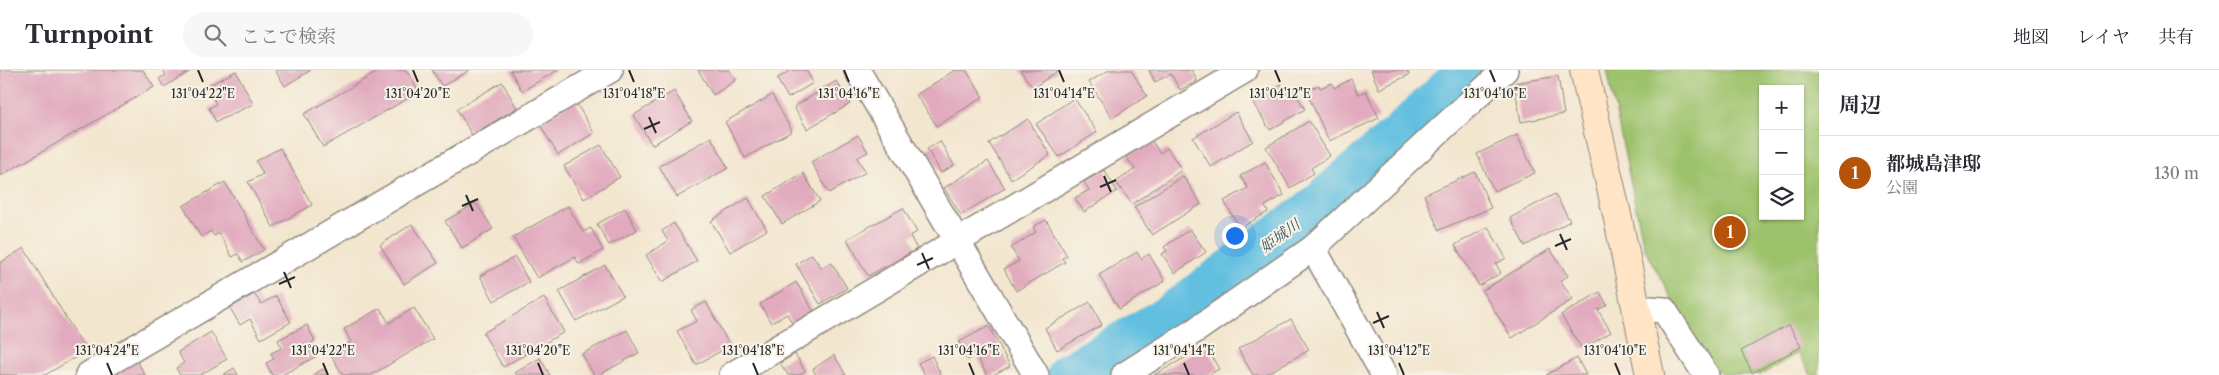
<!DOCTYPE html>
<html lang="ja">
<head>
<meta charset="utf-8">
<style>
	:root { --surface:#fff; --page:#f7f7f7; --text:#2b2b33; --muted:#7c7c81; --line:#e1e1e2; --accent:#b45309 }
	body { margin:0; font-family:"Libre Caslon Text","Noto Serif JP",serif; background:var(--page); color:var(--text) }
	.controls { position:absolute; right:15px; top:15px; display:grid; overflow:hidden; border-radius:0px; box-shadow:0 1px 4px #0004 }
	.controls button { width:45px; height:45px; display:grid; place-items:center; padding:0; border:0; border-bottom:1px solid var(--line); background:var(--surface); color:var(--text); font:25px sans-serif }
	.you { position:absolute; left:1234px; top:165px; width:18px; height:18px; margin:-12px; border:4px solid #fff; border-radius:50%; background:#1a73e8; box-shadow:0 0 0 8px #1a73e833 }
	.badge { display:grid; place-items:center; width:32px; height:32px; border-radius:50%; background:var(--accent); color:#fff; font-size:16px; font-weight:700 }
	.pin { position:absolute; translate:-50% -50%; border:2px solid #fff; box-shadow:0 1px 5px #0006 }
	.list { margin:0; padding:0; list-style:none }
	h2 { display:flex; justify-content:space-between; align-items:center; height:65px; margin:0; padding:0 20px; font-size:21px }
	h2 small { font-size:16px; font-weight:400; color:var(--muted) }
	.list li { display:grid; grid-template-columns:32px 1fr auto; gap:15px; align-items:center; box-sizing:border-box; height:75px; padding:0 20px; border-top:1px solid var(--line) }
	.list b { display:block; font-size:19px; white-space:nowrap }
	.list p { margin:0; font-size:16px; white-space:nowrap; color:var(--muted) }
	.list em { font-size:16px; font-style:normal; color:var(--muted) }
	.icon { flex:none; width:28px; height:28px; fill:none; stroke:currentColor; stroke-width:2; stroke-linecap:round; stroke-linejoin:round }
	.map { position:relative; flex:none; width:1819px; height:305px; overflow:hidden }
	header { display:flex; align-items:center; gap:30px; box-sizing:border-box; height:70px; padding:0 25px; background:var(--surface); border-bottom:1px solid var(--line) }
	header strong { font-size:24px }
	nav { display:flex; gap:28px; margin-inline-start:auto; font-size:18px }
	.search { width:350px; height:45px; background:var(--page); display:flex; align-items:center; gap:12px; box-sizing:border-box; padding:0 18px; border-radius:28px; color:var(--muted); font-size:19px }
	main { display:flex }
	aside { flex:1; background:var(--surface) }
	.map>svg:first-child { display:block }
	.green { fill:#9dc26c; stroke:#64764c; fill-rule:evenodd }
	.lines { fill:none; stroke-linecap:round; stroke-linejoin:round }
	.river { stroke:#62bfe0; stroke-width:45 }
	.building { fill:#e1aabe }
	.street-casing { stroke:#8f887d; stroke-width:28 }
	.secondary-casing { stroke:#8f887d; stroke-width:30 }
	.street { stroke:#fff; stroke-width:25 }
	.secondary { stroke:#ffe4c6; stroke-width:28 }
	.ticks { fill:none; stroke:#2b2b2b; stroke-width:2 }
	.labels { text-anchor:middle; stroke-width:4; stroke-linejoin:round; paint-order:stroke }
	.water-label { font-size:15px; font-style:italic; fill:#3c5761; stroke:#f7f3e8 }
	.ticks-label { font-size:12px; text-anchor:middle; fill:#2b2b2b; stroke:#f7f3e8; stroke-width:4; stroke-linejoin:round; paint-order:stroke }
</style>
</head>
<body>
<header>
<strong>Turnpoint</strong>
<div class="search"><svg class="icon" aria-label="search" viewBox="0 0 24 24"><circle cx="10" cy="10" r="6"/><path d="M15 15l6 6"/></svg>ここで検索</div>
<nav><a>地図</a><a>レイヤ</a><a>共有</a></nav>
</header>
<main>
<div class="map">
<svg width="1819" height="305" viewBox="0 0 1819 305">
	<rect width="100%" height="100%" fill="#f7f3e8"/>
	<filter id="ink" filterUnits="userSpaceOnUse"><feTurbulence type="fractalNoise" baseFrequency=".02" numOctaves="2"/><feDisplacementMap in="SourceGraphic" scale="10" xChannelSelector="R" yChannelSelector="G"/><feConvolveMatrix kernelMatrix="1 2 1 2 8 2 1 2 1" color-interpolation-filters="sRGB"/></filter>
	<filter id="wash" filterUnits="userSpaceOnUse"><feTurbulence type="fractalNoise" baseFrequency=".0096" numOctaves="4" result="noise"/><feDisplacementMap in="SourceGraphic" scale="20" xChannelSelector="R" yChannelSelector="G"/><feGaussianBlur stdDeviation="1.12" result="paint"/><feColorMatrix in="noise" values="0 0 0 0 0 0 0 0 0 0 0 0 0 0 0 0 0 1.4 0 .05"/><feComposite in="paint" operator="in"/></filter>
	<g filter="url(#wash)">
		<rect width="100%" height="100%" fill="#f3e6cf"/>
		<!-- green -->
		<path class="green" d="M1607 0H1819V305H1811L1798 283 1761 305H1726L1707 295 1644 177ZM1763 19H1800V146H1763Z"/>
		<g class="lines">
			<!-- river -->
			<path class="river" d="M1069 305 1168 248 1309 144 1400 66 1471 0"/>
		</g>
		<g id="blocks">
			<!-- building -->
			<g class="building">
				<path d="M0 0H143L154 17 0 106Z"/>
				<path d="M163 0H192L164 17 159 9 166 5Z"/>
				<path d="M275 0H311L285 16Z"/>
				<path d="M381 0H406L419 22 323 77 304 44Z"/>
				<path d="M432 0H470L442 16Z"/>
				<path d="M510 0H558L522 21Z"/>
				<path d="M698 0H729L736 10 713 25Z"/>
				<path d="M791 0H806L813 13 788 28 777 9Z"/>
				<path d="M955 0H966L983 27 937 56 916 25Z"/>
				<path d="M1020 0H1059L1033 18Z"/>
				<path d="M1109 0H1131L1147 26 1112 48 1089 12Z"/>
				<path d="M1149 0H1192L1197 11 1180 20 1171 4 1155 12Z"/>
				<path d="M1371 0H1407L1409 5 1379 19Z"/>
				<path d="M236 1 253 34 216 52 209 38 216 34 207 16Z"/>
				<path d="M1558 6 1564 44 1521 52 1514 13Z"/>
				<path d="M1351 9 1358 24 1366 21 1379 48 1329 71 1306 21 1319 15 1320 18 1332 13 1334 18Z"/>
				<path d="M836 11 850 34 807 59 794 37Z"/>
				<path d="M502 12 517 38 472 65 457 39Z"/>
				<path d="M1281 14 1286 22 1292 18 1305 39 1270 60 1252 31Z"/>
				<path d="M674 21 692 51 652 75 634 45Z"/>
				<path d="M772 25 792 61 745 88 725 52Z"/>
				<path d="M1074 28 1097 62 1059 87 1036 54Z"/>
				<path d="M575 31 594 63 558 85 539 53Z"/>
				<path d="M1236 42 1253 71 1211 97 1193 68Z"/>
				<path d="M1028 49 1050 85 1011 109 989 73Z"/>
				<path d="M1309 51 1330 86 1311 98 1314 103 1290 118 1266 77Z"/>
				<path d="M858 65 868 82 857 88 866 102 829 123 811 92Z"/>
				<path d="M1517 65 1535 103 1494 121 1477 84Z"/>
				<path d="M711 67 728 98 677 127 659 96Z"/>
				<path d="M1151 70 1160 83 1167 78 1182 100 1132 134 1116 112 1135 99 1126 87Z"/>
				<path d="M940 71 954 95 941 103 927 79Z"/>
				<path d="M601 75 620 107 584 129 564 96Z"/>
				<path d="M280 78 312 135 273 157 248 112 263 104 256 91Z"/>
				<path d="M988 91 1005 118 961 145 944 118Z"/>
				<path d="M1265 92 1284 125 1265 136 1268 142 1240 158 1224 131 1248 118 1240 106Z"/>
				<path d="M1104 100 1117 121 1084 142 1075 128 1089 120 1084 112Z"/>
				<path d="M1475 102 1491 138 1439 160 1424 125Z"/>
				<path d="M803 103 820 131 782 154 765 126Z"/>
				<path d="M1183 106 1201 134 1152 165 1134 137Z"/>
				<path d="M225 112 264 180 243 192 238 184 232 187 219 163 214 166 211 161 201 167 183 136Z"/>
				<path d="M1555 124 1570 151 1525 176 1510 148Z"/>
				<path d="M748 128 767 160 730 182 711 151Z"/>
				<path d="M476 133 493 159 462 178 445 151Z"/>
				<path d="M568 136 583 162 591 158 603 180 579 194 575 187 537 208 513 167Z"/>
				<path d="M625 138 637 160 609 175 597 154Z"/>
				<path d="M903 138 917 162 910 166 917 179 868 206 847 169Z"/>
				<path d="M1046 150 1067 186 1062 188 1065 192 1016 221 1004 199 1019 191 1011 178 1036 162 1033 157Z"/>
				<path d="M674 153 697 191 662 212 646 185 668 171 662 161Z"/>
				<path d="M412 154 438 193 404 214 380 175Z"/>
				<path d="M1488 157 1506 188 1496 194 1501 203 1479 216 1455 175Z"/>
				<path d="M1190 159 1206 182 1175 203 1162 184 1167 181 1164 177Z"/>
				<path d="M24 178 86 281 45 305H0V193Z"/>
				<path d="M1550 179 1568 206 1560 211 1573 229 1512 268 1482 221Z"/>
				<path d="M1137 182 1141 189 1149 184 1165 211 1119 239 1099 205Z"/>
				<path d="M812 184 821 198 831 192 847 218 820 234 796 194Z"/>
				<path d="M515 187 529 212 494 231 480 206Z"/>
				<path d="M605 195 623 226 576 251 559 221Z"/>
				<path d="M796 212 814 242 793 255 787 244 771 253 760 234Z"/>
				<path d="M1600 222 1607 235 1598 240 1611 262 1582 279 1561 245Z"/>
				<path d="M254 224 261 234 276 226 291 252 261 269 250 249 240 255 230 238Z"/>
				<path d="M544 228 564 262 503 297 483 263Z"/>
				<path d="M706 232 730 276 696 295 677 261 697 251 691 240Z"/>
				<path d="M1090 232 1102 255 1057 280 1045 258Z"/>
				<path d="M380 238 389 253 414 238 433 269 371 305H343L330 284 351 272 344 259Z"/>
				<path d="M1291 249 1309 280 1264 305H1253L1238 279Z"/>
				<path d="M307 255 315 271 310 274 317 286 282 305H272L266 293 274 289 271 283 282 278 278 270Z"/>
				<path d="M1789 255 1801 277 1752 303 1741 281Z"/>
				<path d="M989 256 1010 296 993 305H987L976 285 968 290 959 272Z"/>
				<path d="M627 260 639 283 599 305H594L582 284Z"/>
				<path d="M211 262 227 289 200 305H180L176 298 184 293 178 282Z"/>
				<path d="M1206 276 1219 299 1209 305H1154Z"/>
				<path d="M795 284 805 301 799 305H788L780 293Z"/>
				<path d="M834 285 846 305H816L813 299Z"/>
				<path d="M932 286 941 305H925L918 293Z"/>
				<path d="M540 288 550 305H517L515 303Z"/>
				<path d="M1577 288 1586 305H1546Z"/>
				<path d="M137 291 145 305H113Z"/>
				<path d="M234 298 238 305H223Z"/>
				<path d="M323 299 327 305H313Z"/>
			</g>
		</g>
	</g>
	<g filter="url(#ink)">
		<use href="#blocks" fill-opacity="0" stroke="#8f887d" stroke-width="1"/>
		<g class="lines">
			<defs>
				<g id="street">
					<path d="M857 0 1036 305"/>
					<path d="M1313 178 1384 305"/>
					<path d="M1636 238 1664 240 1706 305"/>
					<path d="M88 305 610 0"/>
					<path d="M732 305 1245 0"/>
					<path d="M1124 305 1196 260 1313 178 1505 0"/>
				</g>
				<path id="secondary" d="M1584 0 1618 149 1650 305"/>
			</defs>
			<!-- street casing -->
			<use href="#street" class="street-casing"/>
			<!-- secondary casing -->
			<use href="#secondary" class="secondary-casing"/>
			<!-- street -->
			<use href="#street" class="street"/>
			<!-- secondary -->
			<use href="#secondary" class="secondary"/>
		</g>
	</g>
	<!-- ticks -->
	<path class="ticks" d="M198 0 203 12M413 0 418 12M629 0 634 12M844 0 849 12M1059 0 1064 12M1275 0 1280 12M1490 0 1495 12M649 47 656 63M644 59 660 52M1104 106 1111 122M1100 117 1116 110M466 125 473 141M462 136 478 129M1560 164 1567 180M1555 176 1571 169M922 183 929 199M917 195 933 188M284 202 291 218M279 214 295 207M1377 242 1384 258M1373 253 1389 246M107 293 112 305M323 293 328 305M538 293 543 305M753 293 758 305M969 293 974 305M1184 293 1189 305M1399 293 1404 305M1615 293 1620 305"/>
	<g class="labels">
		<!-- water labels -->
		<g class="water-label">
			<text transform="translate(1280 166) rotate(-36)" y="5">姫城川</text>
		</g>
	</g>
	<g class="ticks-label">
		<text x="203" y="28">131°04'22"E</text>
		<text x="418" y="28">131°04'20"E</text>
		<text x="634" y="28">131°04'18"E</text>
		<text x="849" y="28">131°04'16"E</text>
		<text x="1064" y="28">131°04'14"E</text>
		<text x="1280" y="28">131°04'12"E</text>
		<text x="1495" y="28">131°04'10"E</text>
		<text x="107" y="285">131°04'24"E</text>
		<text x="323" y="285">131°04'22"E</text>
		<text x="538" y="285">131°04'20"E</text>
		<text x="753" y="285">131°04'18"E</text>
		<text x="969" y="285">131°04'16"E</text>
		<text x="1184" y="285">131°04'14"E</text>
		<text x="1399" y="285">131°04'12"E</text>
		<text x="1615" y="285">131°04'10"E</text>
	</g>
</svg>
<div class="controls">
<button>+</button>
<button>−</button>
<button><svg class="icon" aria-label="layers" viewBox="0 0 24 24"><path d="M12 4l9 5-9 5-9-5zM3 14l9 5 9-5"/></svg></button>
</div>
<div class="you"></div>
<div class="pin badge" style="left:1730px;top:162px">1</div>
</div>
<aside>
<h2>周辺<small></small></h2>
<ul class="list">
<li><span class="badge">1</span><div><b>都城島津邸</b><p>公園</p></div><em>130 m</em></li>
</ul>
</aside>
</main>
</body>
</html>
